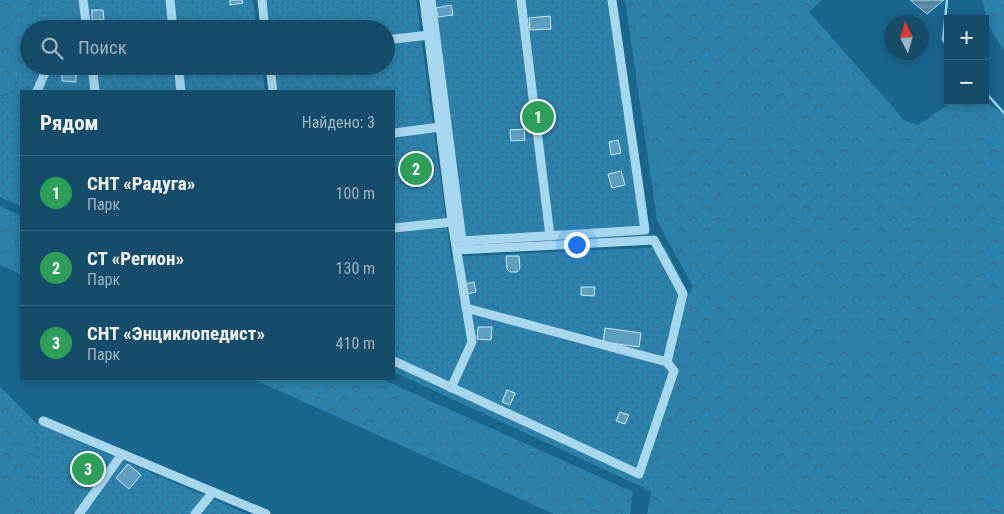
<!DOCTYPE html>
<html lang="ru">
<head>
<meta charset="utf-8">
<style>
	:root { --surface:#144c6a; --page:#1d5370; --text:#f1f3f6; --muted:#9db4c1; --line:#33637e; --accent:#bca0f2 }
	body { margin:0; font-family:"Roboto Condensed",sans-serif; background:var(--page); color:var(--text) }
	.controls { position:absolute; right:15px; top:15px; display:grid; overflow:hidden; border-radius:0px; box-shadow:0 2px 12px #0003 }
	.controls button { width:45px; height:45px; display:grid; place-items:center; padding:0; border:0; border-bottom:1px solid var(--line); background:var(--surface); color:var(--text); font:25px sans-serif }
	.compass { position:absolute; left:884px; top:15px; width:45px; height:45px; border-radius:50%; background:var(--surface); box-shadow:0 2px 12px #0003; rotate:355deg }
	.you { position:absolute; left:576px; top:244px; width:18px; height:18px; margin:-12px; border:4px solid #fff; border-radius:50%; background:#1a73e8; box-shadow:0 0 0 8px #1a73e833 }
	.badge { display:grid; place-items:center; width:32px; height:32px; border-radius:50%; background:var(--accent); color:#fff; font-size:16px; font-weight:700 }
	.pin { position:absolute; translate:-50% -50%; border:2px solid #fff; box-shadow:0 1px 5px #0006 }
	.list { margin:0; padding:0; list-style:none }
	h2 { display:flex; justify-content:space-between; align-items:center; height:65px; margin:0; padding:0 20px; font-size:21px }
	h2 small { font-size:16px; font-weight:400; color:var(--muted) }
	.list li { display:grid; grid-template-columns:32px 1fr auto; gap:15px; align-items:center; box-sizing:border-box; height:75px; padding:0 20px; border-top:1px solid var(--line) }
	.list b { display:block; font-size:19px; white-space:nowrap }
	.list p { margin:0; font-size:16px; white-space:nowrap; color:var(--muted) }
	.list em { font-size:16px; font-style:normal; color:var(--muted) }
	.icon { flex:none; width:28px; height:28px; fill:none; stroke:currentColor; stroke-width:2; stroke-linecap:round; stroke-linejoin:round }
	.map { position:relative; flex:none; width:1004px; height:514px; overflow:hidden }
	.search { position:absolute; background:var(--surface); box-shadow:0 2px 12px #0003; left:20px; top:20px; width:375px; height:55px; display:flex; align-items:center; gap:12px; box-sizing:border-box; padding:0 18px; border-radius:28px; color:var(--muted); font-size:19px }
	.panel { position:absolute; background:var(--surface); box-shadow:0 2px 12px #0003; left:20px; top:90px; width:375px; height:290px; border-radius:0px }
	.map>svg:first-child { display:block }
	.forest { fill:url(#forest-crowns) }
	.garden { fill:url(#garden-dots) }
	.water { fill:url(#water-rules); stroke:#99d5f0 }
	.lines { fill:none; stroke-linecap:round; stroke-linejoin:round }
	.stream { stroke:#99d5f0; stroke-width:2.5 }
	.building { fill:#5c9ebf; stroke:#cdebfa }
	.minor { stroke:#a7d7ee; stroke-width:9 }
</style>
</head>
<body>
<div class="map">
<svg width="1004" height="514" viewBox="0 0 1004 514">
	<defs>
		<pattern id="forest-crowns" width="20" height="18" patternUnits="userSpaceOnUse" patternTransform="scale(1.25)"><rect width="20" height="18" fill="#2d82ab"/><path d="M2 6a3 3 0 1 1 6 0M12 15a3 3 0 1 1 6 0" fill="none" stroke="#3b6a80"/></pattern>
		<pattern id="garden-dots" width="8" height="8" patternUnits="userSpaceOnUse" patternTransform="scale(1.25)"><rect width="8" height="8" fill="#2d82ab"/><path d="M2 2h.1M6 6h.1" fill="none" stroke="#3b6a80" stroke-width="1.8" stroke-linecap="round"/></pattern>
		<pattern id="water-rules" width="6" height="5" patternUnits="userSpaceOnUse" patternTransform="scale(1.25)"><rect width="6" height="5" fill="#5b8fa9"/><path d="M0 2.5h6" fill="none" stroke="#557484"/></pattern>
	</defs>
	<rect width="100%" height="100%" fill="#1a668d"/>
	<!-- forest -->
	<g class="forest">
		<path d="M0 0H35L15 90 0 100Z"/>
		<path d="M625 0H822L809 12 905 121 918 125 954 101H983L1004 114V514H647L689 294 693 287 657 220Z"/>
		<path d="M982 0H1004V50C991 35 986 19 982 0Z"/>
		<path d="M0 206 21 216V274L0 265Z"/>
		<path d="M253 379H382L633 492 630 514H554Z"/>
		<path d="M0 386 36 423 34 514H0Z"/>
	</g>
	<!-- garden -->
	<g class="garden">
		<path d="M35 0H253L257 29H29V66H262L265 91H21V206L0 197V100L15 90Z"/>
		<path d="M267 0H416L451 257 665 247 689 294 653 492 394 372V91H278L275 66H386V29H270Z"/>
		<path d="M428 0H616L650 235 459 246Z"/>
		<path d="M36 423 247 514H34Z"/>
	</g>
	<!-- water -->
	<path class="water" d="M910 0H944L927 14Z"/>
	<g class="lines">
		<!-- stream -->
		<g class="stream">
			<path d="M947 0 943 40 948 46"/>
			<path d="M985 92 1004 113"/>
		</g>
	</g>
	<!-- building -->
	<g class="building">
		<path d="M230 0H242L243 3 230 5Z"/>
		<path d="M451 5 453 15 438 17 436 8Z"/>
		<path d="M92 10H103L104 20H92Z"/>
		<path d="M550 16 551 29 530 30 529 18Z"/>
		<path d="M62 72H76V82L62 81Z"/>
		<path d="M524 129 525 140 511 141 510 130Z"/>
		<path d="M618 140 621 153 611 155 609 142Z"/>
		<path d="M621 171 625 185 612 188 608 174Z"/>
		<path d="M506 256H519L520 268 517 272H510L507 269Z"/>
		<path d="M474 282 476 292 467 294 465 284Z"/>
		<path d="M581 287H595L594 296 581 295Z"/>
		<path d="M478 327H492L491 340 477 339Z"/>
		<path d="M605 328 641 333 639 347 603 342Z"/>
		<path d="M507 390 515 393 510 405 502 402Z"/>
		<path d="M620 412 629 415 625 424 616 421Z"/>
		<path d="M128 464 141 475 129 489 116 478Z"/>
	</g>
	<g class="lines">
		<!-- minor -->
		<g class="minor">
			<path d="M83 0 87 29"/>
			<path d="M170 0 173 29"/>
			<path d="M262 0 265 29"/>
			<path d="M424 0 452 222"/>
			<path d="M431 0 462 241 645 230 612 0"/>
			<path d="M521 0 550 236"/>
			<path d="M386 40 429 35"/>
			<path d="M92 66 95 91"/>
			<path d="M178 66 181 91"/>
			<path d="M270 66 273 91"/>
			<path d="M37 91 48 66"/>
			<path d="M394 133 440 127"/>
			<path d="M394 228 452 222 472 342 451 388"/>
			<path d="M457 250 654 240 683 294 667 362"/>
			<path d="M394 361 639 474 674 371 667 362 466 308"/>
			<path d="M43 421 266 514"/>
			<path d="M79 514 122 454"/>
			<path d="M195 514 213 492"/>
		</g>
	</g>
</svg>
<div class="controls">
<button>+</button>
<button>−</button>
</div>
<svg class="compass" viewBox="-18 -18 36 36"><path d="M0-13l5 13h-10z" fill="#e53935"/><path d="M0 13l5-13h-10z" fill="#9db4c1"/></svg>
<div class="you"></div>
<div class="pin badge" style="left:538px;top:117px;background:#2e9e5b">1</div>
<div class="pin badge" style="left:416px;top:169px;background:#2e9e5b">2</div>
<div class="pin badge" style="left:88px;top:469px;background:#2e9e5b">3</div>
<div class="search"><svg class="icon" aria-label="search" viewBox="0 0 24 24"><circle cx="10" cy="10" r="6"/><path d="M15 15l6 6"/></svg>Поиск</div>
<section class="panel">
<h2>Рядом<small>Найдено: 3</small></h2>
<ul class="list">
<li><span class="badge" style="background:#2e9e5b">1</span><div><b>СНТ «Радуга»</b><p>Парк</p></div><em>100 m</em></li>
<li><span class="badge" style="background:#2e9e5b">2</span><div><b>СТ «Регион»</b><p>Парк</p></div><em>130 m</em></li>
<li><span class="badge" style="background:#2e9e5b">3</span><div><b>СНТ «Энциклопедист»</b><p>Парк</p></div><em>410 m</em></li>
</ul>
</section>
</div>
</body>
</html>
